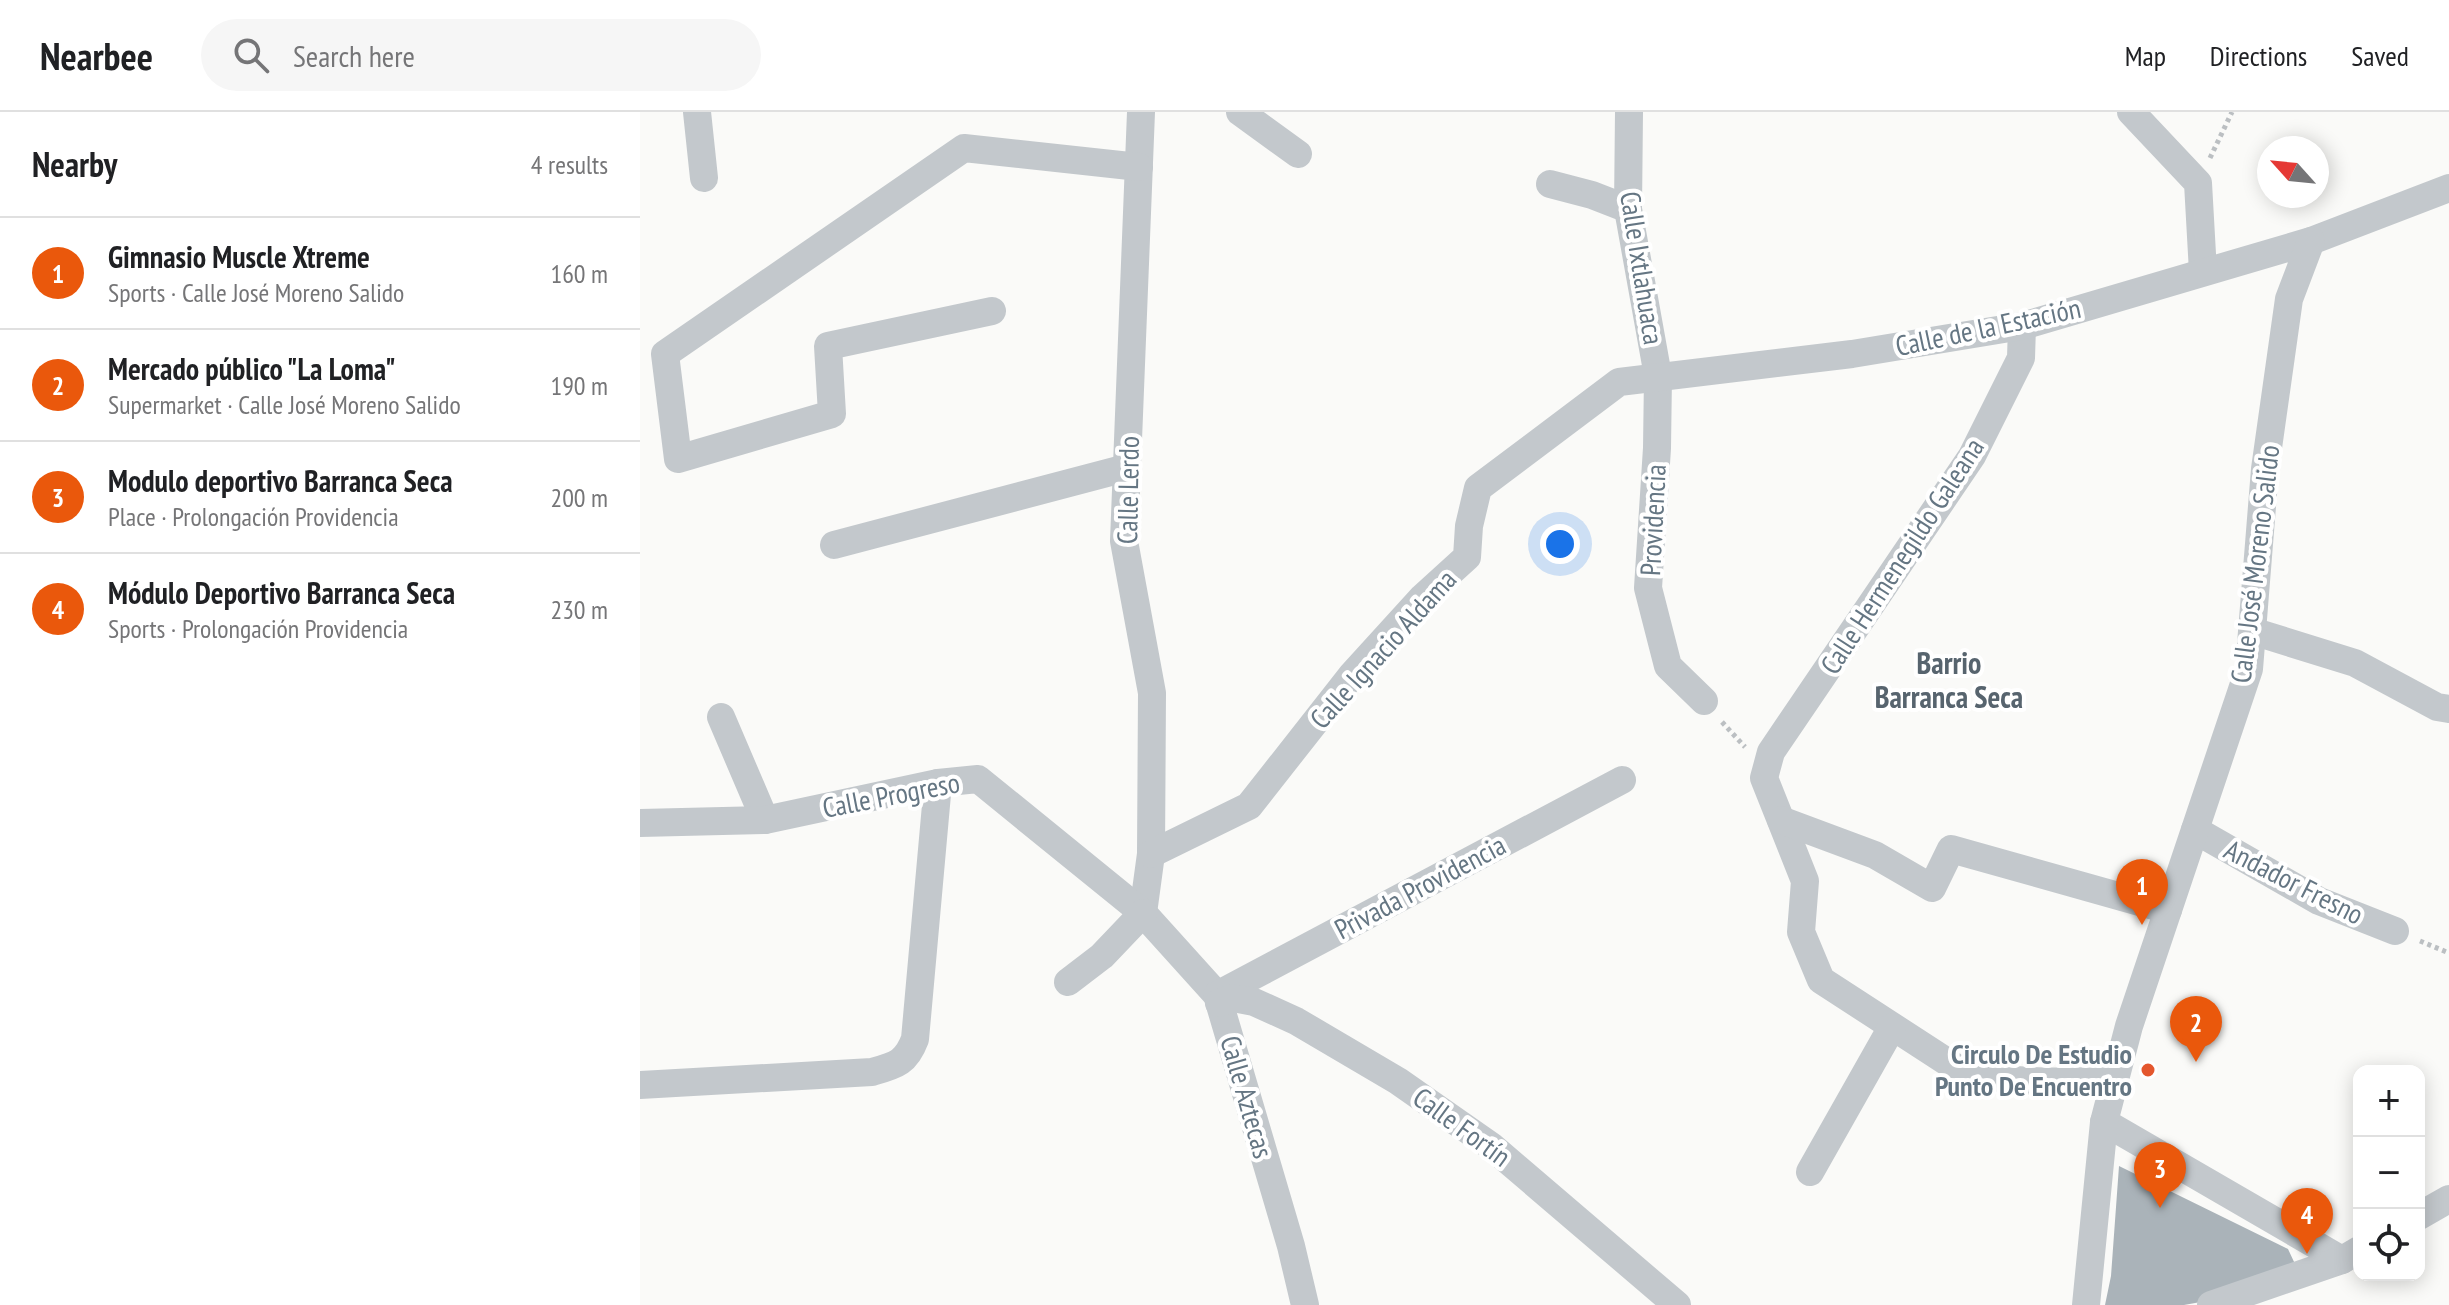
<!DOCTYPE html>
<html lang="en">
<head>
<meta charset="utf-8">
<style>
	:root { --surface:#fff; --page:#f6f6f6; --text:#202124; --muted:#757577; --line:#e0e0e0; --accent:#ea580c }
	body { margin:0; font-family:"PT Sans Narrow",sans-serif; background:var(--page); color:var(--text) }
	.controls { position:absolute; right:24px; bottom:24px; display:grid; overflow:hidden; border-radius:16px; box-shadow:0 4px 20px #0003 }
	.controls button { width:72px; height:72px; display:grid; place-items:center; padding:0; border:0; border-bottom:2px solid var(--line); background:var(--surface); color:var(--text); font:40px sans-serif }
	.compass { position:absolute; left:1617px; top:24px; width:72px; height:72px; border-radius:50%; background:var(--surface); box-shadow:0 4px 20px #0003; rotate:297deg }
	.you { position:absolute; left:920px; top:432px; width:28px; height:28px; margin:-20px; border:6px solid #fff; border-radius:50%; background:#1a73e8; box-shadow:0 0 0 12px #1a73e833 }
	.badge { display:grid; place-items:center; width:52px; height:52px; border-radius:50%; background:var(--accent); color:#fff; font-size:26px; font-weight:700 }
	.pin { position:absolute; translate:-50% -66px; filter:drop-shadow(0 2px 4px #0008) }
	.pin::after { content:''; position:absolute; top:42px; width:28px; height:24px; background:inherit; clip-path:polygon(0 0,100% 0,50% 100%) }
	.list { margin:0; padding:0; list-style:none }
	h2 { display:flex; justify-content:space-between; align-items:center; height:104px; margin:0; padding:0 32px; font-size:34px }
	h2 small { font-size:26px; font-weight:400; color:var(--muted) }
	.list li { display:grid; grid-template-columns:52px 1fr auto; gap:24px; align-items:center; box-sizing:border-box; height:112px; padding:0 32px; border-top:2px solid var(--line) }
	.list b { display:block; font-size:30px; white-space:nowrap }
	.list p { margin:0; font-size:26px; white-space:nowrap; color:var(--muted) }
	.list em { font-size:26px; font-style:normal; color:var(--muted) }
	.icon { flex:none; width:44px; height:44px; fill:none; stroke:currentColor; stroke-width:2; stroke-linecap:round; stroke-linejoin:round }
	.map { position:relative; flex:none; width:1809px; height:1193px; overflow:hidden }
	header { display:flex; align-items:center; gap:48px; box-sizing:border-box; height:112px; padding:0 40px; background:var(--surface); border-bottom:2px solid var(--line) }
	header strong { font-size:38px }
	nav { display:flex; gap:44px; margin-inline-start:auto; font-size:28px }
	.search { width:560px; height:72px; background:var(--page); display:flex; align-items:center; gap:20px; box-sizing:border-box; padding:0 28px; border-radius:44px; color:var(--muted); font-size:30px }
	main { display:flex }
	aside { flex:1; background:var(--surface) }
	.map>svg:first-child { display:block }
	.building { fill:#aab3b9 }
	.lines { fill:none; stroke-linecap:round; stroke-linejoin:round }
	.path { stroke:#bbbfc2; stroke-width:5; stroke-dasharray:4 4; stroke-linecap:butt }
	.street { stroke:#c3c8cc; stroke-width:28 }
	.poi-dot { fill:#e4572e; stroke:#fff; stroke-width:3 }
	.labels { text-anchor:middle; stroke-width:8; stroke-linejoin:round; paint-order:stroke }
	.street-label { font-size:28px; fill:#657683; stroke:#fff }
	.poi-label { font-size:28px; font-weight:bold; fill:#657683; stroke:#fff; text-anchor:end }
	.neighbourhood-label { font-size:30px; font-weight:bold; fill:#57646e; stroke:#fff }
</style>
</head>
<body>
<header>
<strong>Nearbee</strong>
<div class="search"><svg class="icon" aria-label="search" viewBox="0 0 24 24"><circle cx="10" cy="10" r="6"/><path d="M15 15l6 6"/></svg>Search here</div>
<nav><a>Map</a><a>Directions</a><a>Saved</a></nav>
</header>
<main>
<aside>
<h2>Nearby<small>4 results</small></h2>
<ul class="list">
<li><span class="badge">1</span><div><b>Gimnasio Muscle Xtreme</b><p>Sports · Calle José Moreno Salido</p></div><em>160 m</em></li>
<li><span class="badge">2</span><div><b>Mercado público &quot;La Loma&quot;</b><p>Supermarket · Calle José Moreno Salido</p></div><em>190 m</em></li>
<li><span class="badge">3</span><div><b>Modulo deportivo Barranca Seca</b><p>Place · Prolongación Providencia</p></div><em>200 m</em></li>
<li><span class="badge">4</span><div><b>Módulo Deportivo Barranca Seca</b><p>Sports · Prolongación Providencia</p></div><em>230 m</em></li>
</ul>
</aside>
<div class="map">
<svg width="1809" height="1193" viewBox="0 0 1809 1193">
	<rect width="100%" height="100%" fill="#fafaf8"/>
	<!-- building -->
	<path class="building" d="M1479 1054 1648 1137 1655 1152 1650 1174 1544 1193H1465L1471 1164Z"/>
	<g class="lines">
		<!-- path -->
		<g class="path">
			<path d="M1570 46 1592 0"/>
			<path d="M1082 610 1105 635"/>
			<path d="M1780 829 1809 841"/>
		</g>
		<!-- street -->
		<g class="street">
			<path d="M57 0 64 66"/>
			<path d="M501 0 484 429 512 581 511 742 503 801"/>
			<path d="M600 0 658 42"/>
			<path d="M989 0 988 97 1018 264 1017 336 1008 476 1028 554 1064 589"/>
			<path d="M1491 0 1558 71 1563 160"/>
			<path d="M910 72 952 83 988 97"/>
			<path d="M352 199 188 234 192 302 38 347 25 242 324 36 499 55"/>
			<path d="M1382 214 1381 246 1332 344 1131 640 1124 666 1165 769 1161 820 1181 868 1315 955C1365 974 1421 969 1474 969"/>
			<path d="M194 433 486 356"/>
			<path d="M1612 519 1715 551 1797 595 1809 597"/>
			<path d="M81 605 125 708"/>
			<path d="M1141 708 1235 743 1292 776 1311 737 1528 798"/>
			<path d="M0 711 125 708 298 671 338 667 503 801 577 883 651 1134 665 1193"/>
			<path d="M1555 718 1679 789 1755 819"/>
			<path d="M511 742 609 694 712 563 783 485 827 445 829 414 838 376 979 270 1212 242 1382 214 1671 129 1809 76"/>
			<path d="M428 870 462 844 503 801"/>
			<path d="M577 883 982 668"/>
			<path d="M579 891 593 886 614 890 656 909 758 969 851 1034 1037 1193"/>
			<path d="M0 973 232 960C256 953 266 951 275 927L298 671"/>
			<path d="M1464 1010 1702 1148"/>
			<path d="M1170 1060 1252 915"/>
			<path d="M1779 1104 1809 1087"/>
			<path d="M1446 1193 1464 1010 1489 914 1609 557 1625 357 1649 187 1671 129"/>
			<path d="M1571 1193 1702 1148 1719 1138"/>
		</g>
	</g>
	<!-- markers -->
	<circle class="poi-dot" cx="1508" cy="958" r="8"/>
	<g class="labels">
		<!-- street labels -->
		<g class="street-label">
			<text transform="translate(1002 156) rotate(81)" y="10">Calle Ixtlahuaca</text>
			<text transform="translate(1348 215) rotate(-12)" y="10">Calle de la Estación</text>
			<text transform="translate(488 378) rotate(-89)" y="10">Calle Lerdo</text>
			<text transform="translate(1013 408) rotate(-87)" y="10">Providencia</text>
			<text transform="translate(1262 444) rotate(-57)" y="10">Calle Hermenegildo Galeana</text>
			<text transform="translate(1615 452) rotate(-83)" y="10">Calle José Moreno Salido</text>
			<text transform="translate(743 537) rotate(-48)" y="10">Calle Ignacio Aldama</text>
			<text transform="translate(251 683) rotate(-11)" y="10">Calle Progreso</text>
			<text transform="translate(1654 770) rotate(27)" y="10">Andador Fresno</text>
			<text transform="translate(780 775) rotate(-28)" y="10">Privada Providencia</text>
			<text transform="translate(607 985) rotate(74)" y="10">Calle Aztecas</text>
			<text transform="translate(822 1015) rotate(36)" y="10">Calle Fortín</text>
		</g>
		<!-- poi labels -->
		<g class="poi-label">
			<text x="1492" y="952">Circulo De Estudio<tspan x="1492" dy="32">Punto De Encuentro</tspan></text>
		</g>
		<!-- neighbourhood labels -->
		<g class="neighbourhood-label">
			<text x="1309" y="562">Barrio<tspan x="1309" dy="34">Barranca Seca</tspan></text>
		</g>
	</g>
</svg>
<div class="controls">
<button>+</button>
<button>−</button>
<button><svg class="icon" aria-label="locate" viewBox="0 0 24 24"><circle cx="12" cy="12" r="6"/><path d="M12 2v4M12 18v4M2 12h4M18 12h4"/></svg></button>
</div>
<svg class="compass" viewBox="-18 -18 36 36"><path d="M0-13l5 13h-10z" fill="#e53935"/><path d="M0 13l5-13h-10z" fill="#757577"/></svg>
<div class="you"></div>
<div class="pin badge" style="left:1502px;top:813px">1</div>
<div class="pin badge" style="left:1556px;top:950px">2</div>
<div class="pin badge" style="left:1520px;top:1096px">3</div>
<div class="pin badge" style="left:1667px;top:1142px">4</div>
</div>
</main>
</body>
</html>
